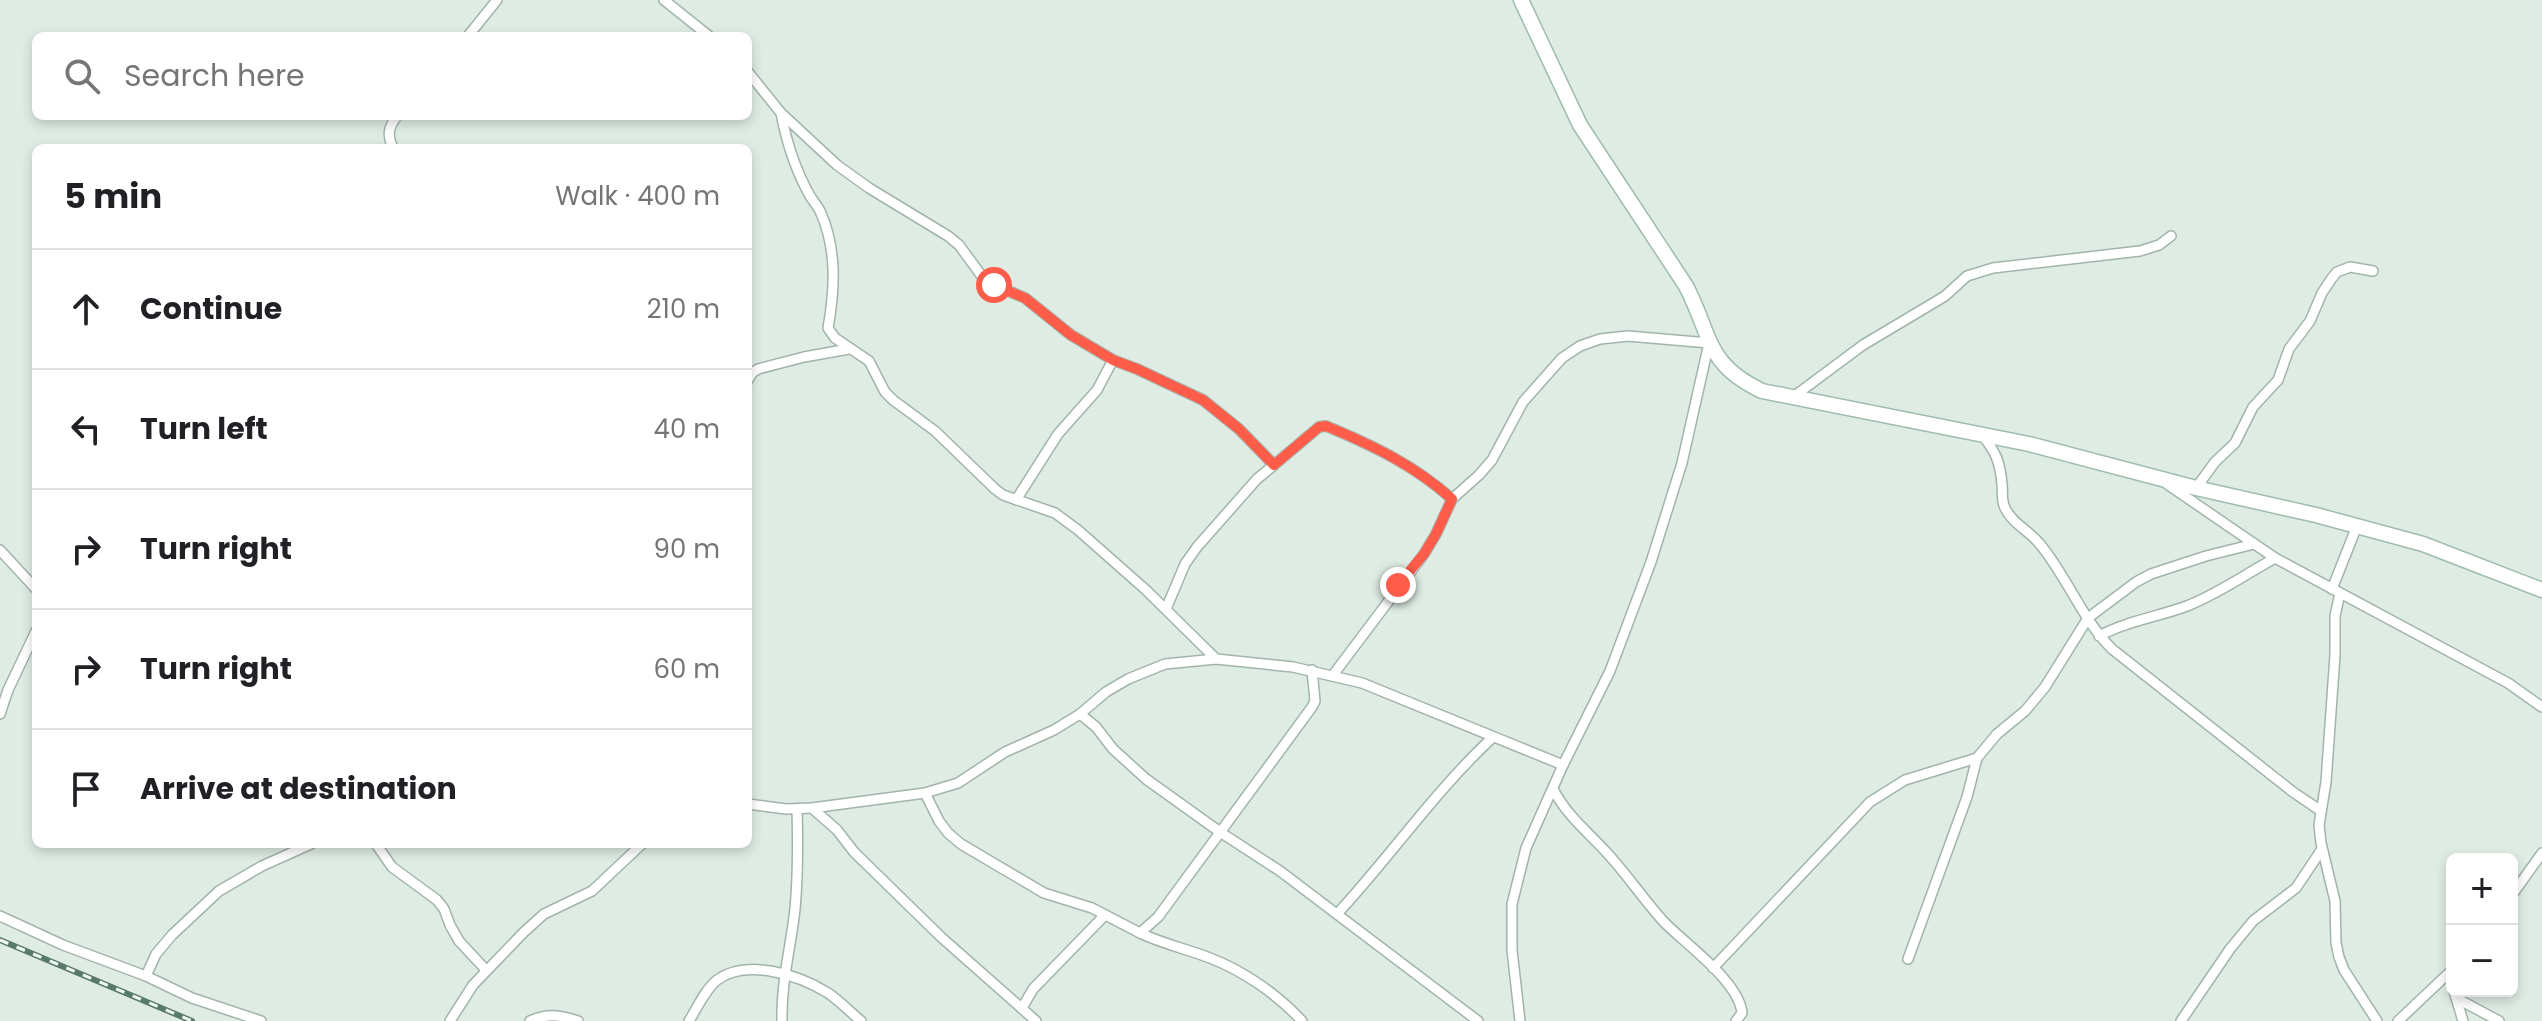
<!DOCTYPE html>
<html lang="en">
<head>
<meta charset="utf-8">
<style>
	:root { --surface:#fff; --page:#f2f2f2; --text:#202124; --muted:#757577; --line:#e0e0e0 }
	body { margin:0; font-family:Poppins,sans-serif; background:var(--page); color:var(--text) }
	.controls { position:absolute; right:24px; bottom:24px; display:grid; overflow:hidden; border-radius:12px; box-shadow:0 4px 12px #0003 }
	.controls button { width:72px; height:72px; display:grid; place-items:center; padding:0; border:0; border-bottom:2px solid var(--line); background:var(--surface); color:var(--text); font:40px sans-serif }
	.stop { position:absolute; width:24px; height:24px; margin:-18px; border:6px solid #ff5c4a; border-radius:50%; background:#fff }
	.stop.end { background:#ff5c4a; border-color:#fff; box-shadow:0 2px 8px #0008 }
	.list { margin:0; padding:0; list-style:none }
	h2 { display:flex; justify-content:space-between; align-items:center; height:104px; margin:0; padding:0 32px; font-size:34px }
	h2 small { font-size:26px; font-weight:400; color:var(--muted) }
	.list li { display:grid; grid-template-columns:52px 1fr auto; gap:24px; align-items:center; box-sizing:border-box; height:120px; padding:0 32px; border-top:2px solid var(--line) }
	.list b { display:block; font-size:30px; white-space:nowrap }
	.list em { font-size:26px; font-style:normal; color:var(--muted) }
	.icon { flex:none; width:44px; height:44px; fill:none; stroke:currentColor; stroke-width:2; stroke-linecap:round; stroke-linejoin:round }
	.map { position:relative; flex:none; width:2542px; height:1021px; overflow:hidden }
	.search { position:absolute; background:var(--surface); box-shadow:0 4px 12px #0003; left:32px; top:32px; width:720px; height:88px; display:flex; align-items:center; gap:20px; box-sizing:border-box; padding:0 28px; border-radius:12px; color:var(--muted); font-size:30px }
	.panel { position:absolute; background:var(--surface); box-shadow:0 4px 12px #0003; left:32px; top:144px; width:720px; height:704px; border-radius:12px }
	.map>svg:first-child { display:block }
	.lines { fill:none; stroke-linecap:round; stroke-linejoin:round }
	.street-casing { stroke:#a1b4ab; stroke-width:12 }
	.secondary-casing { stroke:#9fbcae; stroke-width:17 }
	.street { stroke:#fff; stroke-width:9 }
	.secondary { stroke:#fff; stroke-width:14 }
	.rail-casing { stroke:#587a6c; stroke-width:6 }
	.rail { stroke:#eff8f3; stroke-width:3; stroke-dasharray:9; stroke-linecap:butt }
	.route { stroke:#ff5c4a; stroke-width:10 }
</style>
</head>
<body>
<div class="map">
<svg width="2542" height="1021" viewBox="0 0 2542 1021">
	<rect width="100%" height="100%" fill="#dfece4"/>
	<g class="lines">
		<defs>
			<g id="street">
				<path d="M664 0 709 36"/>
				<path d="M468 36 497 0"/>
				<path d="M748 72 781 113 837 165 869 188 948 236 959 245 981 275 994 285 1025 298 1071 335 1113 360 1097 390 1058 434 1016 500"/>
				<path d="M781 113C786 140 796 171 810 196 813 201 817 205 820 211 837 248 835 289 828 328L835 338 869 361 885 392 893 400 935 431 995 489 1003 495 1055 513 1078 530 1146 590 1216 659"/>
				<path d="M393 148C387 135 388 128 397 116"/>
				<path d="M1113 360 1137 369 1203 400 1239 429 1274 465 1319 427 1326 426C1372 445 1414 465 1452 499"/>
				<path d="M748 380 752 373 758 369 804 357 849 349"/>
				<path d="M1793 397 1863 345 1945 296 1967 276 1993 268 2140 251 2159 245 2171 236"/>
				<path d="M1982 435C1996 452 2000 462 2002 484 2003 493 2001 500 2005 508 2012 523 2028 530 2039 543 2067 576 2081 618 2112 649L2293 792 2321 811"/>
				<path d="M2167 484 2275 558 2508 683 2542 707"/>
				<path d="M2196 488 2215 462 2235 443 2253 407 2278 380 2289 349 2310 321 2322 293 2332 278 2337 272 2350 267 2373 271"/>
				<path d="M0 550 36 589"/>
				<path d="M2332 589 2357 526"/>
				<path d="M2340 593 2335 616V655L2326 782 2319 825 2321 843 2335 901 2336 943 2339 957 2344 970 2377 1021"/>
				<path d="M1166 609 1185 564 1197 547 1257 479 1274 465"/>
				<path d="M2099 636C2127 621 2157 617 2187 606 2218 594 2246 574 2275 558"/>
				<path d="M0 714 8 690 36 631"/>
				<path d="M1080 714 1096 727 1113 749 1146 779 1220 832 1280 871 1478 1021"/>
				<path d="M1553 789C1567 816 1588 832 1608 854 1628 876 1644 900 1663 921 1685 944 1739 981 1742 1013L1736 1021"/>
				<path d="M925 793 939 821 948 833 961 844 1044 893 1092 908 1140 933 1158 917 1312 707 1315 701 1312 670"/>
				<path d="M748 804 786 809 812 808 925 793 958 783 1005 752 1054 730 1080 714 1106 692 1128 679 1165 664 1216 659 1293 667 1362 683 1563 765 1610 671 1651 562 1682 463 1709 343 1628 336 1600 339 1580 346 1562 358 1523 402 1492 460 1479 475 1452 499 1436 534 1424 554 1333 675"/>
				<path d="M812 808 837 830 854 852 941 937 1036 1021"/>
				<path d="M376 844 392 867 437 900 444 909 450 925 459 941 486 970"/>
				<path d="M2512 895 2542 853"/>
				<path d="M1337 914C1390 857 1435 791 1492 738"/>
				<path d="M0 916 63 945 146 976 192 998 261 1021"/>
				<path d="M1140 933C1163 944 1187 949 1210 958 1244 971 1278 995 1302 1021"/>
				<path d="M1908 959 1967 797 1977 758 1997 734 2025 711 2045 687 2088 618 2136 582 2151 574 2206 556 2254 544"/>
				<path d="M1713 968 1870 802 1905 780 1977 758"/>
				<path d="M146 976 156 954 172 935 219 891 262 866 311 844"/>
				<path d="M2454 991 2463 1021"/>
				<path d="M2456 998 2499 1021"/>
				<path d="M1022 1008 1033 989 1105 915"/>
				<path d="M450 1021 473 985 524 932 544 914 592 891 642 844"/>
				<path d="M530 1021C547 1013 560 1015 578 1021"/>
				<path d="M689 1021C697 1008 705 990 717 980 747 958 799 975 828 993 840 1001 850 1012 861 1021"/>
				<path d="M782 1021C781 983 791 946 795 909 798 876 798 842 797 809"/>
				<path d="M1520 1021 1512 950V904L1526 848 1563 765"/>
				<path d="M2181 1021 2230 949 2253 921 2296 888 2322 849"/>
				<path d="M2398 1021 2452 970"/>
			</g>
			<path id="secondary" d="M1521 0 1580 125 1686 286C1712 336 1705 364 1762 391L2029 444 2196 488 2316 515 2423 544 2542 590"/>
		</defs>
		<!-- street casing -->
		<use href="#street" class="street-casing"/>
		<!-- secondary casing -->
		<use href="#secondary" class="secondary-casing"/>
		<!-- street -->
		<use href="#street" class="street"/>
		<!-- secondary -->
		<use href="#secondary" class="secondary"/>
		<defs>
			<path id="rail" d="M0 940 192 1021"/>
		</defs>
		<!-- rail casing -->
		<use href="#rail" class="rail-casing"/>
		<!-- rail -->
		<use href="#rail" class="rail"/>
	</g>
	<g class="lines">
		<!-- route -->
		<path class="route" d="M994 285 1025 298 1071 335 1113 360 1137 369 1203 400 1239 429 1274 465 1319 427 1326 426C1372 445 1414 465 1452 499L1436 534 1424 554 1398 585"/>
	</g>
</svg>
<div class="controls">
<button>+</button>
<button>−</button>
</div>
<div class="stop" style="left:994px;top:285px"></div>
<div class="stop end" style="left:1398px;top:585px"></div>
<div class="search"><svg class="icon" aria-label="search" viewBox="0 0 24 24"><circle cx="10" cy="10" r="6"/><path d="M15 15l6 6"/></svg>Search here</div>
<section class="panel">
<h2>5 min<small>Walk · 400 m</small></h2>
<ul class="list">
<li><svg class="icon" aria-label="ahead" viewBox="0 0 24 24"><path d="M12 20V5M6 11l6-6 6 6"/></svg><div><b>Continue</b></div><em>210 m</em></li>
<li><svg class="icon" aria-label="left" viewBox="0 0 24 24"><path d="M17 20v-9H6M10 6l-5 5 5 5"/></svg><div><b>Turn left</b></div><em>40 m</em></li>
<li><svg class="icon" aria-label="right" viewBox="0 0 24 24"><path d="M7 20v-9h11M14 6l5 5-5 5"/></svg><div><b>Turn right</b></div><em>90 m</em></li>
<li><svg class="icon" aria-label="right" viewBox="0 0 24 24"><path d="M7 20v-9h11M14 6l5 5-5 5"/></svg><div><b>Turn right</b></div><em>60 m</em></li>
<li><svg class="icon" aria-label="arrive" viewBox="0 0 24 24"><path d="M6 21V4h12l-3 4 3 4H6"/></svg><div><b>Arrive at destination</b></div></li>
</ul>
</section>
</div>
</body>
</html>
